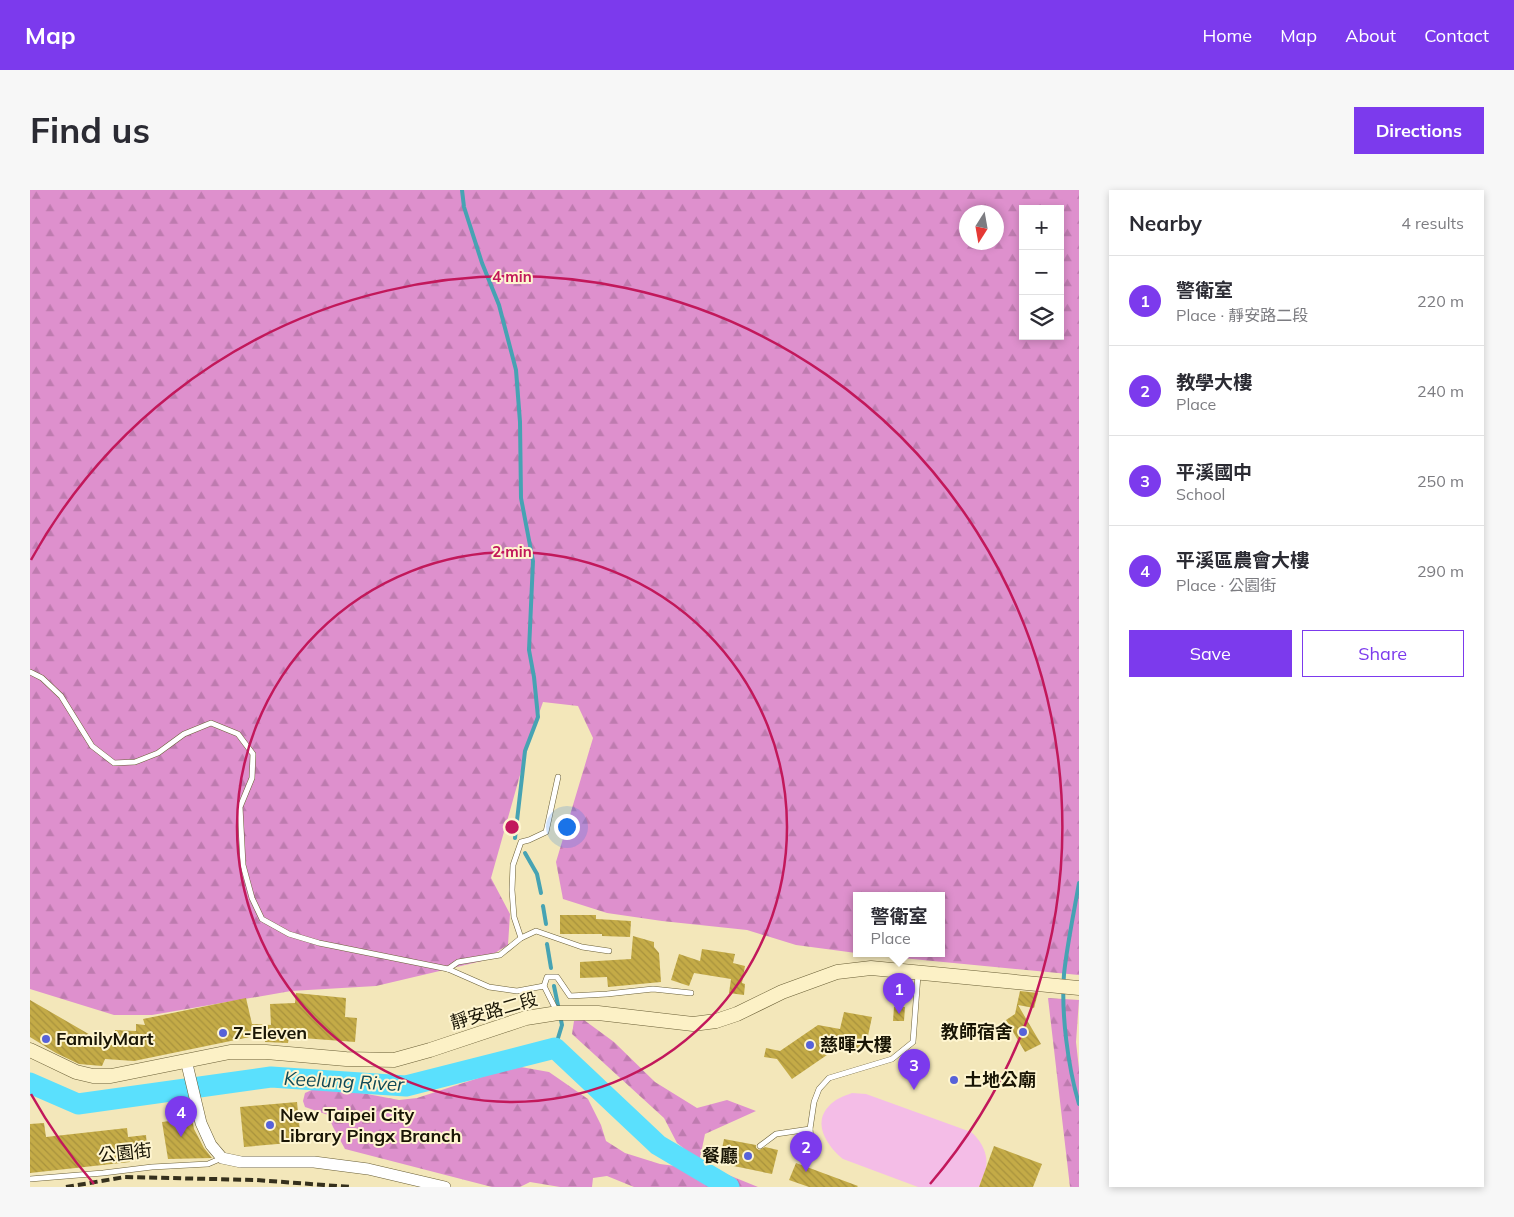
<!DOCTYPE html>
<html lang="en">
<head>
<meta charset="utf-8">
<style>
	:root { --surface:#fff; --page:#f7f7f7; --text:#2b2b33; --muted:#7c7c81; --line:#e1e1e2; --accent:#7c3aed }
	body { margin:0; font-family:Mulish,"Noto Sans TC",sans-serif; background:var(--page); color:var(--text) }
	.controls { position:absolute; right:15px; top:15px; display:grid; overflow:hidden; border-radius:0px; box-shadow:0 2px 8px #0003 }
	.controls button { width:45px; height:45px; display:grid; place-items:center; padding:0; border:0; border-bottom:1px solid var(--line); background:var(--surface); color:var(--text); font:25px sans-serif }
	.compass { position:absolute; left:929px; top:15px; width:45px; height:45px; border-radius:50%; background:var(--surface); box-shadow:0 2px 8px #0003; rotate:191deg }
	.you { position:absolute; left:536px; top:636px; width:18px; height:18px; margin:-12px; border:4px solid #fff; border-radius:50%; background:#1a73e8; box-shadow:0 0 0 8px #1a73e833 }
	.badge { display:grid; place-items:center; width:32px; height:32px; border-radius:50%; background:var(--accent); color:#fff; font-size:16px; font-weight:700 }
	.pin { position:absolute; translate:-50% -41px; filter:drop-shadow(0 1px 2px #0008) }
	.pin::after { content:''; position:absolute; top:26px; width:18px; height:15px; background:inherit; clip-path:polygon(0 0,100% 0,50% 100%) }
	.popup { position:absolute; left:823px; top:702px; width:92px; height:65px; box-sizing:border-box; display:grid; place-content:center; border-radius:0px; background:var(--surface); filter:drop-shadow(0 1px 4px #0005); font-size:16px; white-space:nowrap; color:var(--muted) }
	.popup b { font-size:19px; color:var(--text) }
	.popup::after { content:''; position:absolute; left:50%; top:100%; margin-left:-10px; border:10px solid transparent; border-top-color:var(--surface) }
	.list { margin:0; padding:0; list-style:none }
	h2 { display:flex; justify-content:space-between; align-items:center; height:65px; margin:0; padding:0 20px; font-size:21px }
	h2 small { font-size:16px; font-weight:400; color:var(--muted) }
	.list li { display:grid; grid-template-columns:32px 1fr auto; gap:15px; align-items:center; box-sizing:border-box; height:90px; padding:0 20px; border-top:1px solid var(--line) }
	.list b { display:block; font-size:19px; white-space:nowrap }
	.list p { margin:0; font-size:16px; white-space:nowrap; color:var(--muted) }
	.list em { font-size:16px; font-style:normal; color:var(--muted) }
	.actions { display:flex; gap:10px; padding:15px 20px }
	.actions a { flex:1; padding:11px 0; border:1px solid var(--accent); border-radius:0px; text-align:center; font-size:18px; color:var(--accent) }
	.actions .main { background:var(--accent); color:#fff }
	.icon { flex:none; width:28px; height:28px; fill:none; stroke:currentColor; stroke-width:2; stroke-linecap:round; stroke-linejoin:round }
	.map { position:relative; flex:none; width:1049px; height:997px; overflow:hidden; border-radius:0px }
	header { display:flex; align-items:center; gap:30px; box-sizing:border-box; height:70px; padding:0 25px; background:var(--accent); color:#fff }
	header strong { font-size:24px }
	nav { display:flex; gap:28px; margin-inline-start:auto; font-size:18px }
	.intro { display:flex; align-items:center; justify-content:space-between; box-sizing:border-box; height:120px; padding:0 30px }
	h1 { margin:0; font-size:35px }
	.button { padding:12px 22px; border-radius:0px; background:var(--accent); color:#fff; font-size:18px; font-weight:700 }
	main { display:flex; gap:30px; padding:0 30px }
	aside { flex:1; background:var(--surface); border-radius:0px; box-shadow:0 2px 8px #0003 }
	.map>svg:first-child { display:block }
	.forest { fill:url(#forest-firs); fill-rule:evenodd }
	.green { fill:#f4bde7 }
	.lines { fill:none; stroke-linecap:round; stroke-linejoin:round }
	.stream { stroke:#46a3b3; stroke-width:4 }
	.river { stroke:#5ae0fd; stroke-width:21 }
	.building { fill:url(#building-back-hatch) }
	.service-casing { stroke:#6a5f36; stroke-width:6 }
	.tertiary-casing { stroke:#6a5f36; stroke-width:12 }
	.secondary-casing { stroke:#6a5f36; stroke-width:15 }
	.service { stroke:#fff; stroke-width:5 }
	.tertiary { stroke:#fff; stroke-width:11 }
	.secondary { stroke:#fcf1c6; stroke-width:14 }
	.rail { stroke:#35301c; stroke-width:4; stroke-dasharray:8 4; stroke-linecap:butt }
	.ring { fill:none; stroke:#c2185b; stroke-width:2.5 }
	.poi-dot { fill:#5762d9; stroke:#fef5d0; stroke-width:2 }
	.labels { text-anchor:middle; stroke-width:4; stroke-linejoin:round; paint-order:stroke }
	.street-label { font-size:18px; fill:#191505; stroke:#fef5d0 }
	.poi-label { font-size:18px; font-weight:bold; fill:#191505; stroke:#fef5d0; text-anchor:start }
	.water-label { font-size:19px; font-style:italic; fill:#104a57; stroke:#fef5d0 }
	.centre { fill:#c2185b; stroke:#fef5d0; stroke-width:2.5 }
	.ring-label { font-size:15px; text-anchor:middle; font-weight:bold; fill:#c2185b; stroke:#fef5d0; stroke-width:4; stroke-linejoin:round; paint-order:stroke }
</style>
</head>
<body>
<header>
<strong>Map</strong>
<nav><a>Home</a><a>Map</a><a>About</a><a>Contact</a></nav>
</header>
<div class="intro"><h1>Find us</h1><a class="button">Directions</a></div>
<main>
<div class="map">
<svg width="1049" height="997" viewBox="0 0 1049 997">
	<defs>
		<pattern id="forest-firs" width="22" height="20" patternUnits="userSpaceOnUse" patternTransform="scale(1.25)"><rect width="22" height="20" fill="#de90cd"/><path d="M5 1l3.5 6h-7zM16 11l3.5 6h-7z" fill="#be7baf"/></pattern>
		<pattern id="building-back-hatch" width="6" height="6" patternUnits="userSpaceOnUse" patternTransform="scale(1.25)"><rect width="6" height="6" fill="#c4ab47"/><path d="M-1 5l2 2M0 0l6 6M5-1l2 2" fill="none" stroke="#a8923d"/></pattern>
	</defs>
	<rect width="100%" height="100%" fill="#f3e7ba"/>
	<!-- forest -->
	<g class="forest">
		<path d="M0 0H1049V785L872 768 827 763H912V705H826V763L766 755 717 740 632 731 577 723 533 709 526 672 563 548 548 516 513 512 501 546 461 688 480 724 478 755 452 771 346 796 261 801 122 825H84L0 799ZM993 19H1030V146H993ZM936 22H966V52H936Z"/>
		<path d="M1018 808 1049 810 1046 852 1049 879V997H1040Z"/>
		<path d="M554 830 584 852 625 892 667 918 697 910 726 921 675 944 669 973 728 997H604L577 986 563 988 562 997H530L500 992 490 997H462L315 959 303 937 298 925 275 917 273 911 275 903 284 899 316 900 369 910 387 908 464 883 491 877 519 882 558 909 571 935 576 951 595 963 630 974 653 977 657 961 647 953 634 928 542 844 544 831Z"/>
	</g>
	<!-- green -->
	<path class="green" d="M822 903 836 904 941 942C951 950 959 965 956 978 954 984 951 991 949 997H888L813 969C797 956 782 933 799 916 805 909 814 906 822 903Z"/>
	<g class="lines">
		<!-- stream -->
		<g class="stream">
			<path d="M432 0 434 17 452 73 469 115 486 180 490 232 491 308 503 371 499 460 504 487 508 527 495 561 485 648"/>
			<path d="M495 663 507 684 511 703"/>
			<path d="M1049 693C1044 722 1037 755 1034 784 1031 824 1038 877 1049 914"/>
			<path d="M513 716 516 734"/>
			<path d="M517 754 521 778"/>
			<path d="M524 796 532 835 525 858"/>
		</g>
		<!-- river -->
		<path class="river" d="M0 893 48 914 241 887 376 896 525 858 628 955 699 997"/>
	</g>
	<!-- building -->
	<g class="building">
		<path d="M530 725H566V729L601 731 600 747 572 746V744H530Z"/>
		<path d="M603 746 624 752V757L629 763 631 792 578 797 577 787 550 788V772L601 769Z"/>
		<path d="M672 759 705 764 703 773 715 776 712 793 715 794 714 805 699 803 701 789 664 783 659 796 641 790 649 764 670 771Z"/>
		<path d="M990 801 1008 803 1004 818 988 815 1011 854 995 862 976 830 985 824Z"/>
		<path d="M266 803 316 808 315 827 327 828 325 852 259 847 258 853 235 852V844L104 871 75 869 72 876 49 874 26 863 0 847V810L69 850 84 856 85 840 106 841V834L115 835 113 829 216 808 222 834 241 835 240 814 265 813Z"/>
		<path d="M864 817H875L874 831H863Z"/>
		<path d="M814 822 842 827 835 860 810 856 762 889 747 869 734 867 736 858 750 861 788 835 810 839Z"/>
		<path d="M267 912 271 952 214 957 210 917Z"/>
		<path d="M162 928 164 939 174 958 182 968 138 969 132 932Z"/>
		<path d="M14 933 16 947 97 938 98 947 116 945 118 968 100 970V972L0 983V934Z"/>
		<path d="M694 949 726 955V958L729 960 735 957 748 960 742 984 689 973Z"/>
		<path d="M964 956 1012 974 1003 997H949Z"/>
		<path d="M766 973 828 996 827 997H779L759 990Z"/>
	</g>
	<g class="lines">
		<defs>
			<g id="service">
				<path d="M0 482 12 488 31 506 62 556 84 573 105 572 128 563 154 544 181 533 208 544 223 564 222 588 210 617 213 675 222 708 232 729 259 744 289 753 418 779 459 797 487 801 514 796 527 822"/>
				<path d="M491 748 484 727 482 700 483 675 491 652 499 650 516 642 528 587"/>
				<path d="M418 779 428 772 470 765 491 748 506 741 552 757 579 761"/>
				<path d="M514 796 517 787H527L540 806 577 804 623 799 661 803"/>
				<path d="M730 956 746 944 780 939"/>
				<path d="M782 960 780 939 784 912 789 899 799 888 862 869 883 852 888 785"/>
				<path d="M0 989 73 983 122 977 178 974 192 968"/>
			</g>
			<path id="tertiary" d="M156 870 171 933 181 955 192 968 211 972H284L338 979 415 997"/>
			<path id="secondary" d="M0 860 46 882 63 886H81L200 862H236L316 869 364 870 400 860 496 828 528 823H568L663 834 686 831 707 824 752 802 807 782 841 778 1049 798"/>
		</defs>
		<!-- service casing -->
		<use href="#service" class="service-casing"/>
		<!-- tertiary casing -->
		<use href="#tertiary" class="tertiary-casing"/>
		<!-- secondary casing -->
		<use href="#secondary" class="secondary-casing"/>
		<!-- service -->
		<use href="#service" class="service"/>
		<!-- tertiary -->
		<use href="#tertiary" class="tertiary"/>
		<!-- secondary -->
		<use href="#secondary" class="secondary"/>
		<!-- rail -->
		<path class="rail" d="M36 997 95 987 226 990 321 997"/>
	</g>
	<!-- distance rings -->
	<g class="ring">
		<circle cx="482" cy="637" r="275"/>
		<path d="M64 994A550 550 0 0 1 1 904M1 370A550 550 0 1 1 900 994"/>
	</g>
	<!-- markers -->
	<g class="poi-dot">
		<circle cx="993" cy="842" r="5"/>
		<circle cx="193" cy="843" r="5"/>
		<circle cx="16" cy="849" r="5"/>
		<circle cx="780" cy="855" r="5"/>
		<circle cx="924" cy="890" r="5"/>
		<circle cx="240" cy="935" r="5"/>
		<circle cx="718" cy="966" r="5"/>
	</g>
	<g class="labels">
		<!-- street labels -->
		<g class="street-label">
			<text transform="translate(464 821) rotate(-16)" y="6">靜安路二段</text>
			<text transform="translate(95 963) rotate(-6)" y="6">公園街</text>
		</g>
		<!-- poi labels -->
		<g class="poi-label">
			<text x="983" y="848" text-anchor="end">教師宿舍</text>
			<text x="203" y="849">7-Eleven</text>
			<text x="26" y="855">FamilyMart</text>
			<text x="790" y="861">慈暉大樓</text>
			<text x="934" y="896">土地公廟</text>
			<text x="250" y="931">New Taipei City<tspan x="250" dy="21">Library Pingx Branch</tspan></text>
			<text x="708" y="972" text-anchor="end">餐廳</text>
		</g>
		<!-- water labels -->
		<g class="water-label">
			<text transform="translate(314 891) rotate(3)" y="7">Keelung River</text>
		</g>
	</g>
	<circle cx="482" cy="637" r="8" class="centre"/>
	<g class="ring-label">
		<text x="482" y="92">4 min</text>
		<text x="482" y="367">2 min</text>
	</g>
</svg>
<div class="controls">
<button>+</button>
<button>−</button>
<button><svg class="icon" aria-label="layers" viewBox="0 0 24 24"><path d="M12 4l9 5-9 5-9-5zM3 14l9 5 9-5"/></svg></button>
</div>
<svg class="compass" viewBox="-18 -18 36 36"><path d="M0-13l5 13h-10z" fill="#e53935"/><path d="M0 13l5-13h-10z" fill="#7c7c81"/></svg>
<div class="you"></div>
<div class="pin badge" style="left:869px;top:824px">1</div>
<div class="popup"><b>警衛室</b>Place</div>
<div class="pin badge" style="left:776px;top:982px">2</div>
<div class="pin badge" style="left:884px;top:900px">3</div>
<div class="pin badge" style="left:151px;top:947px">4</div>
</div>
<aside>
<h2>Nearby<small>4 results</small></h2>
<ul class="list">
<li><span class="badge">1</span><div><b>警衛室</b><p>Place · 靜安路二段</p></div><em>220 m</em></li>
<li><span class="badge">2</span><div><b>教學大樓</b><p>Place</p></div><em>240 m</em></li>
<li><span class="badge">3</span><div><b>平溪國中</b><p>School</p></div><em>250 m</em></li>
<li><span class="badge">4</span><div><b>平溪區農會大樓</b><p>Place · 公園街</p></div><em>290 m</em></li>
</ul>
<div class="actions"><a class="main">Save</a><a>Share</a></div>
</aside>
</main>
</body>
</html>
